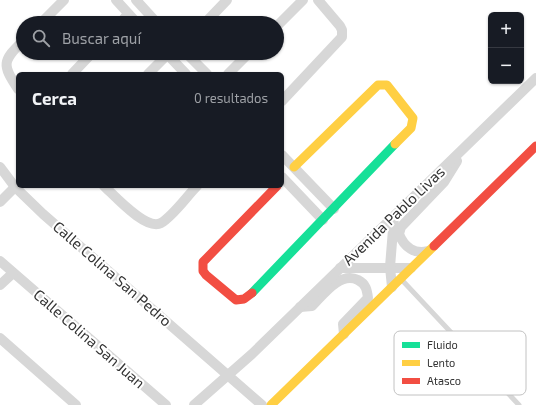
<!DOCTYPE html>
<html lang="es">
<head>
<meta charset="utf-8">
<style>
	:root { --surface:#171b24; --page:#20242c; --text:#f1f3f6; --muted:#9ea1a6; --line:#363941 }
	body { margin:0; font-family:"Exo 2",sans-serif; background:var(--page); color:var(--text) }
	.controls { position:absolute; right:12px; top:12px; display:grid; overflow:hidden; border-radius:6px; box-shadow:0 1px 3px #0004 }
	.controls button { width:36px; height:36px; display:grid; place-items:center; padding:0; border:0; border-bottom:1px solid var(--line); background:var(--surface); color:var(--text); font:20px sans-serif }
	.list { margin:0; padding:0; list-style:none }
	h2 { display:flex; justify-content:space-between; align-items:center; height:52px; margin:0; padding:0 16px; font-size:17px }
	h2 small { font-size:13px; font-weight:400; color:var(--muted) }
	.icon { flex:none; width:22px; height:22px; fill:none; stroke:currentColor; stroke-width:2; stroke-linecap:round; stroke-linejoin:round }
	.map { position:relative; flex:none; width:536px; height:405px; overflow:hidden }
	.search { position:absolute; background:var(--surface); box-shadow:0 1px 3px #0004; left:16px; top:16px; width:268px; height:44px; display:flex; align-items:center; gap:10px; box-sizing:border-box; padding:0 14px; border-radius:22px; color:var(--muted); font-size:15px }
	.panel { position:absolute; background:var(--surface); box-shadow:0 1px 3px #0004; left:16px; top:72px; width:268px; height:116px; border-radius:6px }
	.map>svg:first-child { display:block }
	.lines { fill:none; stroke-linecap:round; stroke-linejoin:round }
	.lane { stroke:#d7d7d7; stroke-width:5 }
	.street { stroke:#d7d7d7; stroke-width:10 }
	.fast { stroke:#16e098; stroke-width:9 }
	.slow { stroke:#ffcf43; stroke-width:9 }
	.jam { stroke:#f24e42; stroke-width:9 }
	.labels { text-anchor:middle; stroke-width:4; stroke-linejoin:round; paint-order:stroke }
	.street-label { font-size:15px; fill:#333; stroke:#fff }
	.key { fill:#fff; stroke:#c2c2c2; stroke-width:1 }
	.key-label { font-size:11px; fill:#333 }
</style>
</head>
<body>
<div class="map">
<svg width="536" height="405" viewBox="0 0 536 405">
	<rect width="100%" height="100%" fill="#fff"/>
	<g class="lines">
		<!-- lane -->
		<path class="lane" d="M401 279 519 405"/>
		<!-- street -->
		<g class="street">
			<path d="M116 0 137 23"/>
			<path d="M136 0 157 23"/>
			<path d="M41 23 64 0"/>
			<path d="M120 23 128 14"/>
			<path d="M205 23 227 0"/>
			<path d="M277 26 303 0"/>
			<path d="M166 53 186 74"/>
			<path d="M186 53 207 74"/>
			<path d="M72 74 92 53"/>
			<path d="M148 74 168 54"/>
			<path d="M228 74 249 53"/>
			<path d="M18 89C2 65 2 61 23 41"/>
			<path d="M282 101 342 37V30L340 26 318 0"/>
			<path d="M282 155 334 209"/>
			<path d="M0 167 15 187 43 214 262 405"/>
			<path d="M282 177 323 220"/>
			<path d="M104 186C115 196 146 231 161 223 173 216 187 196 197 186"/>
			<path d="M0 202 15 187"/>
			<path d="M428 251C415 255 404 247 399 234L401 227 444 182 457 161"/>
			<path d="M0 261 166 405"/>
			<path d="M340 268H411"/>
			<path d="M0 285 13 273"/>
			<path d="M392 287 390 267 394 217"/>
			<path d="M300 307 312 306C323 295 340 271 358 280 366 284 367 290 368 298L343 324 344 334"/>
			<path d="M0 338 76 405"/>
			<path d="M194 405 252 354 536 78"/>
		</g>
		<!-- fast -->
		<path class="fast" d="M252 293 395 144"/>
		<!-- slow -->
		<g class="slow">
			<path d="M294 167 378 85H387L413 118 411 128 395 144"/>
			<path d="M271 405 434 246"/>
		</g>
		<!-- jam -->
		<g class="jam">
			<path d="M434 246 536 146"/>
			<path d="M252 293 244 299 236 300 206 275 203 271V262L277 186"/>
		</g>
	</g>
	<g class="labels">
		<!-- street labels -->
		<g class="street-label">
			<text transform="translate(394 216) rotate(-44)" y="5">Avenida Pablo Livas</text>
			<text transform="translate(112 274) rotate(41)" y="5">Calle Colina San Pedro</text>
			<text transform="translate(89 339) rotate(41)" y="5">Calle Colina San Juan</text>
		</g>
	</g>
	<!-- legend -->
	<rect x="394" y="331" width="132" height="64" rx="6" class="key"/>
	<rect x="402" y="342" width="18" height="6" fill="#16e098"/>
	<rect x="402" y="360" width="18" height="6" fill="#ffcf43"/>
	<rect x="402" y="378" width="18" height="6" fill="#f24e42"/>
	<g class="key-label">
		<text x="427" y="349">Fluido</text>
		<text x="427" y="367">Lento</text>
		<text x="427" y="385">Atasco</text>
	</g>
</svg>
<div class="controls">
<button>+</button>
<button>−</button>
</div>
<div class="search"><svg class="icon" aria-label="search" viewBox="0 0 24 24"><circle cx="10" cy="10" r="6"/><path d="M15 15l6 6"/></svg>Buscar aquí</div>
<section class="panel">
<h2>Cerca<small>0 resultados</small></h2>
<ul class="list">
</ul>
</section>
</div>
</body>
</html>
